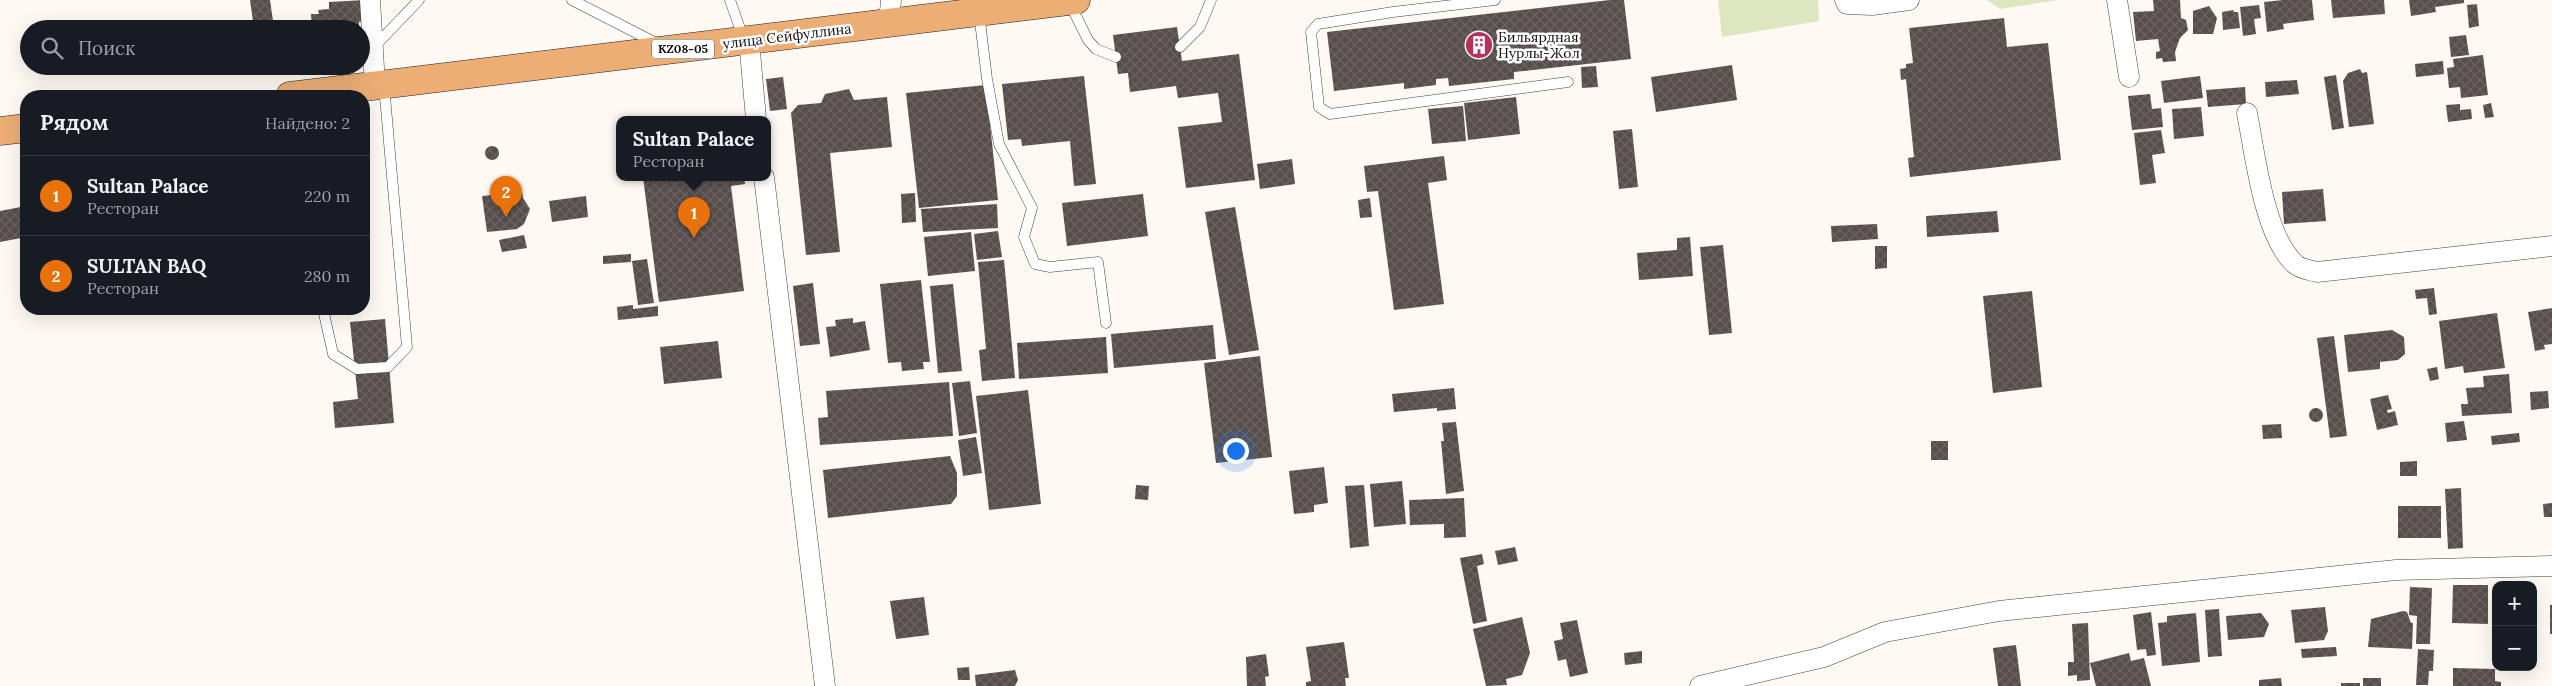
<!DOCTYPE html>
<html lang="ru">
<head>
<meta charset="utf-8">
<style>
	:root { --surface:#171b24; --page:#242831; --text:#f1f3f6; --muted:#9ea1a6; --line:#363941; --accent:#d59db1 }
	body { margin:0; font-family:Lora,serif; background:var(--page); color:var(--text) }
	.controls { position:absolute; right:15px; bottom:15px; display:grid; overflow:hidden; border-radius:10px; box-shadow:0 5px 20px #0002 }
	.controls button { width:45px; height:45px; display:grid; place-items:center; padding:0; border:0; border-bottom:1px solid var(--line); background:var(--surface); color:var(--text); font:25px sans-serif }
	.you { position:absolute; left:1235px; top:450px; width:18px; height:18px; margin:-12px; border:4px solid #fff; border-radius:50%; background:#1a73e8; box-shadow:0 0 0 8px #1a73e833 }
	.badge { display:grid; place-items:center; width:32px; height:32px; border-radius:50%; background:var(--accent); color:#fff; font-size:16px; font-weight:700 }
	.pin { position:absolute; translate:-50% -41px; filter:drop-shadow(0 1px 2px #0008) }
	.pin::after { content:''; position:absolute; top:26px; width:18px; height:15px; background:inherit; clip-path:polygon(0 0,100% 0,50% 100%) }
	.popup { position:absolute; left:616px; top:116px; width:155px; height:65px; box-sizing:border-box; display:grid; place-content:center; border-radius:10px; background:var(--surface); filter:drop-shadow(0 1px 4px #0005); font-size:16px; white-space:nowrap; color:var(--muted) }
	.popup b { font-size:19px; color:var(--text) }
	.popup::after { content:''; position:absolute; left:50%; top:100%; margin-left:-10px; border:10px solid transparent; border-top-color:var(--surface) }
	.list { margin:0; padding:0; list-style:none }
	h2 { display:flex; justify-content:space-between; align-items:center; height:65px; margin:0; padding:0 20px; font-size:21px }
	h2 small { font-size:16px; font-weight:400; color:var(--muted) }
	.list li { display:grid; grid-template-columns:32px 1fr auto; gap:15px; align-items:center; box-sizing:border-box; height:80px; padding:0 20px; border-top:1px solid var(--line) }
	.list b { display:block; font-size:19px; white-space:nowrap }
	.list p { margin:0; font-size:16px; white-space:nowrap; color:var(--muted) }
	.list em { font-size:16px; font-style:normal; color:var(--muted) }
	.icon { flex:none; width:28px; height:28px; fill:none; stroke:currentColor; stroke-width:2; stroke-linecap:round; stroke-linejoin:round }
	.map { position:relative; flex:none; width:2552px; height:686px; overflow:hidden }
	.search { position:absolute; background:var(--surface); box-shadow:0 5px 20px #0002; left:20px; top:20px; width:350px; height:55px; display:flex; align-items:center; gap:12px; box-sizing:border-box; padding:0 18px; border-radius:28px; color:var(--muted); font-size:19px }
	.panel { position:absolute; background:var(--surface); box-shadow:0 5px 20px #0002; left:20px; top:90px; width:350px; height:225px; border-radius:20px }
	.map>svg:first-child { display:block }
	.grass { fill:#dee6bf }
	.building { fill:url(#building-cross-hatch) }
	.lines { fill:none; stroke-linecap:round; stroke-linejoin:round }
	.service-casing { stroke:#424242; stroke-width:11 }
	.minor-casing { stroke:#424242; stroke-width:21 }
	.primary-casing { stroke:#202020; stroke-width:29 }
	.service { stroke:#fff; stroke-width:10 }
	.minor { stroke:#fff; stroke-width:20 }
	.primary { stroke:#ecae75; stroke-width:28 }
	.labels { text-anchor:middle; stroke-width:5; stroke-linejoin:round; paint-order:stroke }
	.shield { fill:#fff; stroke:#575757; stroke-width:1 }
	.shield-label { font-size:12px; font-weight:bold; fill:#0f0f0f }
	.street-label { font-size:14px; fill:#0f0f0f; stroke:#fff }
	.poi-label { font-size:14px; fill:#0f0f0f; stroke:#fff; text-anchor:start }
</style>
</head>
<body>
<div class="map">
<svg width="2552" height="686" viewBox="0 0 2552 686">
	<defs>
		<pattern id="building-cross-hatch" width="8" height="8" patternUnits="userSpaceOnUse" patternTransform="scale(1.25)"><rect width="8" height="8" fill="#574e4c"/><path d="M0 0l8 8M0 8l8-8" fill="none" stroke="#6a6361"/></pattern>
	</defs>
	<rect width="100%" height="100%" fill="#fef9f3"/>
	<!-- grass -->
	<g class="grass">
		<path d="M1718 0H1818L1819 21 1722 37Z"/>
		<path d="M1987 0H2059L2000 9Z"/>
	</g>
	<!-- building -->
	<g class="building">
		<path d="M250 0H270L273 21 269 22 270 29H254Z"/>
		<path d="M365 0 366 21 359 22V29H312L311 14H319L318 10 329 9V2Z"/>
		<path d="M1610 0H1624L1631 59 1514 72V79L1449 86 1448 78 1436 79V85L1404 89V83L1334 91 1327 32Z"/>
		<path d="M2153 0H2180L2181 18 2186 20 2188 30 2180 38 2175 52 2176 61 2163 62 2162 58 2156 59V52L2160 51 2158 39 2136 41 2133 12 2154 11Z"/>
		<path d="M2283 0H2312L2314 20 2283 24 2284 29 2267 32 2264 2Z"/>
		<path d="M2331 0H2384L2385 14 2333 18Z"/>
		<path d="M2409 0H2464V3L2435 7 2436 12 2411 16Z"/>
		<path d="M2477 4 2479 26 2469 28 2467 5Z"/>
		<path d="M2259 5 2261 18 2254 19 2256 34 2243 36 2240 7Z"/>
		<path d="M2209 6 2217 18 2213 34H2193V11Z"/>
		<path d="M2233 10 2234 12H2238L2240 28 2223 30 2222 12Z"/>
		<path d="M2004 18 2007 47 2048 43 2061 160 1910 177 1908 158 1914 157 1906 79 1901 80 1900 69 1906 68V64L1913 63 1909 28Z"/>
		<path d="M1177 27 1182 61 1239 54 1255 180 1186 188 1178 127 1222 122 1218 93 1178 98 1176 86 1130 92 1128 73 1118 74 1113 35Z"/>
		<path d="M2466 35 2469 55 2451 57 2449 37Z"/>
		<path d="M2483 55 2488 95 2461 98 2460 87 2449 88 2447 68 2454 67 2453 59Z"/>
		<path d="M2443 61 2444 74 2416 77 2415 64Z"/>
		<path d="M1732 65 1737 100 1656 112 1651 77Z"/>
		<path d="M1596 66 1598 87 1582 88 1581 67Z"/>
		<path d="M2360 69 2362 73 2367 72 2374 124 2349 127 2343 81 2348 73Z"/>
		<path d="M2336 75 2344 128 2332 130 2324 77Z"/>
		<path d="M1084 76 1096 184 1074 186 1070 141 1022 146 1021 139 1008 140 1002 84Z"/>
		<path d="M2200 76 2203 98 2164 103 2161 81Z"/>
		<path d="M783 77 787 109 770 111 766 79Z"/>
		<path d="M2297 80 2299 94 2266 97 2265 82Z"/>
		<path d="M986 85 998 200 919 208 906 93Z"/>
		<path d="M2245 87 2246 104 2208 107 2206 90Z"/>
		<path d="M849 89 854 100 887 97 892 147 830 153 840 252 806 255 791 113 798 105 821 103 825 94Z"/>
		<path d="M2150 94 2152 109 2161 108 2163 127 2132 130 2128 96Z"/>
		<path d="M1516 97 1520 134 1468 140 1464 103Z"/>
		<path d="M2491 103 2494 117 2485 118 2483 105Z"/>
		<path d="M2460 104V110L2471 109 2472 119 2448 122 2446 105Z"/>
		<path d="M1463 106 1466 141 1432 144 1428 109Z"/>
		<path d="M2201 107 2204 136 2174 139 2172 109Z"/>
		<path d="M1632 129 1638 187 1619 189 1613 131Z"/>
		<path d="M2161 130 2165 153 2152 155 2156 183 2140 185 2134 133Z"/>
		<circle cx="492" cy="153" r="7"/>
		<path d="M1444 156 1447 180 1428 183 1444 304 1394 310 1378 191 1367 192 1364 166Z"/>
		<path d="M1292 159 1295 184 1260 189 1257 164Z"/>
		<path d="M643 177H744L745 184 731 186 744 291 659 302Z"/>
		<path d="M2323 189 2326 221 2284 224 2282 192Z"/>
		<path d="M522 192 523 198 530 209 524 224 517 229 487 232 482 196Z"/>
		<path d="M915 193 916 222 902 223 901 194Z"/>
		<path d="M1143 194 1148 236 1067 246 1062 203Z"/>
		<path d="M586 196 588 217 552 222 549 201Z"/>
		<path d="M1370 198 1372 217 1360 218 1358 200Z"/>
		<path d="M997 204 998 228 923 232 921 209Z"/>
		<path d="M26 206V237L0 242V211Z"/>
		<path d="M1235 207 1259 350 1229 355 1205 212Z"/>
		<path d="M1997 211 1999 232 1927 237 1926 216Z"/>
		<path d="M1877 224 1878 239 1832 242 1831 226Z"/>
		<path d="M998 231 1002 257 977 260 974 234Z"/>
		<path d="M971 232 975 271 928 276 924 237Z"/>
		<path d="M524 235 527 248 502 252 499 240Z"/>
		<path d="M1690 237 1693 276 1639 280 1637 253 1677 250V238Z"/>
		<path d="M1723 245 1732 333 1709 335 1700 247Z"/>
		<path d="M1875 246H1887V268L1875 269Z"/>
		<path d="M631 254V262L603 264V256Z"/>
		<path d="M647 259 654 303 638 305 632 261Z"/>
		<path d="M1004 260 1015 378 982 381 979 350 986 349 978 262Z"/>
		<path d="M921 280 930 362H923L924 369 902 371 901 362 888 363 880 284Z"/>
		<path d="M813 283 820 344 800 346 793 286Z"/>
		<path d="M953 284 962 371 938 373 930 286Z"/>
		<path d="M2434 288 2437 314 2429 315 2427 298 2416 299 2415 290Z"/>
		<path d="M2032 291 2042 387 1993 393 1983 296Z"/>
		<path d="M633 305V309L658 306V316L618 320 617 307Z"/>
		<path d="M2552 308V344L2544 345 2545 349 2535 351 2528 312Z"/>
		<path d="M269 309H285L286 313 270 315Z"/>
		<path d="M2497 313 2505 368 2464 373 2463 366 2445 369 2439 321Z"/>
		<path d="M853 318V323L865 321 870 350 830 357 826 327 836 326 835 320Z"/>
		<path d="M385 319 394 423 335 428 333 402 358 399 350 322Z"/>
		<path d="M1213 325 1216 359 1114 368 1111 334Z"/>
		<path d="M2392 330 2404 337 2405 354 2398 360 2380 362V369L2348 372 2344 335Z"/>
		<path d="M2334 336 2347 436 2330 438 2317 338Z"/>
		<path d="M1106 337 1108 373 1019 379 1017 343Z"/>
		<path d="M718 341 722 378 664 384 660 347Z"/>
		<path d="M1260 356 1272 457 1216 463 1204 363Z"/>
		<path d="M2437 367 2439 379 2430 381 2427 369Z"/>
		<path d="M2509 374 2512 413 2462 416 2461 404H2468L2466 388 2484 387 2483 376Z"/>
		<path d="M970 381 977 433 959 436 952 383Z"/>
		<path d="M949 382 953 436 820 445 818 418 828 417 826 391Z"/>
		<path d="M1454 388 1456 409 1437 411V408L1394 412 1392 394Z"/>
		<path d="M1028 390 1041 504 989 510 976 396Z"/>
		<path d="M2548 391 2549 408 2531 410 2530 392Z"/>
		<path d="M2388 395 2392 409 2387 410 2388 413 2395 411 2398 425 2377 430 2370 399Z"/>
		<circle cx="2316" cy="415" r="7"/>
		<path d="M2464 421 2467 440 2447 442 2445 423Z"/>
		<path d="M1456 422 1464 491 1446 494 1441 441H1444L1442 423Z"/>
		<path d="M2281 424 2282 438 2263 439 2262 425Z"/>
		<path d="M2519 433 2520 442 2492 445 2491 436Z"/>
		<path d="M976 437 982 473 963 476 958 440Z"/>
		<rect x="1931" y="441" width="17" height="19"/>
		<path d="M950 456 957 473V496L951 504 828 518 823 470Z"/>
		<path d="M2417 461V476H2400V462Z"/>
		<path d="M1324 467 1328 503 1314 505V512L1294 514 1289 471Z"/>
		<path d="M1402 481 1406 524 1374 527 1370 484Z"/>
		<path d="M1136 485 1149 486 1148 500 1135 499Z"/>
		<path d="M1364 485 1369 546 1350 548 1345 486Z"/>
		<path d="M2461 488 2463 548 2448 549 2445 489Z"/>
		<path d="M1464 498 1466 537 1444 538V524L1410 525 1409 500Z"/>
		<path d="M2552 503V517H2544L2543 504Z"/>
		<rect x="2398" y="506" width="43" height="32"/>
		<path d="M1515 547 1518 561 1498 565 1495 551Z"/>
		<path d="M1482 554 1484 564 1477 566 1487 621 1473 624 1460 558Z"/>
		<path d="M2453 585H2488V624L2452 623Z"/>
		<path d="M2410 587 2432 588 2430 644H2416L2417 616 2409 615Z"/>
		<path d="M924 597 929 635 896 639 890 601Z"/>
		<rect x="2550" y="605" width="2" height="29"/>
		<path d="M2325 607 2328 631 2324 640 2295 643 2291 610Z"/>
		<path d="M2219 609 2222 656 2208 657 2205 610Z"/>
		<path d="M2403 611 2407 612 2411 623H2413L2412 649 2368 647 2371 619Z"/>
		<path d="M2151 612 2156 655 2147 656 2146 649 2137 650 2133 615Z"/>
		<path d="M2196 613 2200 662 2162 666 2158 623 2167 622V616Z"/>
		<path d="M2261 613 2269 624 2264 637 2228 640 2226 616Z"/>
		<path d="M1522 617 1530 653 1522 675 1506 679 1507 685 1486 686 1473 629Z"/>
		<path d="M1577 620 1588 673 1570 677 1566 659 1558 661 1554 641 1563 639 1560 623Z"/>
		<path d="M2088 623 2090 680 2077 681V675L2068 676V662H2074L2072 624Z"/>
		<path d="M1344 642 1349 678H1345L1346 686H1306V682L1311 681 1306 647Z"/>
		<path d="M2016 645 2021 686H1998L1993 648Z"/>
		<path d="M2336 647 2337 656 2302 658 2301 649Z"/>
		<path d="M2418 649 2434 650 2433 671H2429L2428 685H2416Z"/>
		<path d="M1642 651V663L1625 665 1624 653Z"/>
		<path d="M2129 653 2131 661 2144 658 2151 686H2096L2090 663Z"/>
		<path d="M1266 654 1269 676 1265 677 1266 686H1247L1246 657Z"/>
		<path d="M969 667 970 680H958L957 668Z"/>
		<path d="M2453 668 2495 669V681L2501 682V686H2453Z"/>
		<path d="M1015 670 1018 680 1015 686H976L975 675Z"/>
		<path d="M2281 678 2282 686H2259V680Z"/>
		<rect x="2363" y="678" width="18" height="8"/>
		<rect x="2341" y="683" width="19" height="3"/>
	</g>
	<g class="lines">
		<defs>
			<g id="service">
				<path d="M572 0 658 44"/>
				<path d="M730 0 744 40"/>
				<path d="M1495 0 1393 12 1318 24 1311 32 1319 107 1330 114 1568 82"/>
				<path d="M1069 2 1088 40 1096 49 1116 57"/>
				<path d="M979 13 987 79 999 144 1032 208 1024 237 1035 264 1050 267 1098 262 1106 323"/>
				<path d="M1180 47 1200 27 1211 0"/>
				<path d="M373 48 419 0"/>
				<path d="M323 309 333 354 357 369 388 367 407 347 384 85"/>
			</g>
			<g id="minor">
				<path d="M370 0 375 85"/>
				<path d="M1845 0 1847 4 1872 5 1909 0"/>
				<path d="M2117 0 2129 77"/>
				<path d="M889 24 891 0"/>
				<path d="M749 40 756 119"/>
				<path d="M2247 113C2255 154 2264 236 2295 264 2300 269 2310 270 2317 272L2552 246"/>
				<path d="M764 177 825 686"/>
				<path d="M1700 686 1824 657 1885 632 1999 611 2396 570 2552 566"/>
			</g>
			<g id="primary">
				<path d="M290 96 1076 0"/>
				<path d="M0 131 26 128"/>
			</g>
		</defs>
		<!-- service casing -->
		<use href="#service" class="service-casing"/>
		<!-- minor casing -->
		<use href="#minor" class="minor-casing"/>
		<!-- primary casing -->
		<use href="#primary" class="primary-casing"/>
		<!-- service -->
		<use href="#service" class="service"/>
		<!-- minor -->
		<use href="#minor" class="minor"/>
		<!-- primary -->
		<use href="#primary" class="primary"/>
	</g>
	<!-- icons -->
	<defs>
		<symbol id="building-disc" viewBox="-11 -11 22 22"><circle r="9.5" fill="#b3335c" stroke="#fff"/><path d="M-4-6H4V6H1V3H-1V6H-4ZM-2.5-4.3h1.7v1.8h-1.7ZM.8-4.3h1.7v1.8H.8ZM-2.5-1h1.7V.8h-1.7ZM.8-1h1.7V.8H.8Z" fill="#fff"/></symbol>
	</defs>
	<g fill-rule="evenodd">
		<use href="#building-disc" x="1463" y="29" width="32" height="32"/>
	</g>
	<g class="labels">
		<!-- shield labels -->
		<rect class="shield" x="652" y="39.5" width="62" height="19" rx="4"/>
		<g class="shield-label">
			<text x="683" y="53">KZ08-05</text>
		</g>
		<!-- street labels -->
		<g class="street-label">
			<text transform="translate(787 36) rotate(-7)" y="5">улица Сейфуллина</text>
		</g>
		<!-- poi labels -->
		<g class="poi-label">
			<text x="1498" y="42">Бильярдная<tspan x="1498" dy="16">Нурлы-Жол</tspan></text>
		</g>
	</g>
</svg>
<div class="controls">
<button>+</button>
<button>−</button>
</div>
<div class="you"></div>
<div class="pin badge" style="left:694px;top:238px;background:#e8710a">1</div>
<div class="popup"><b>Sultan Palace</b>Ресторан</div>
<div class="pin badge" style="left:506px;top:217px;background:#e8710a">2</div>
<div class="search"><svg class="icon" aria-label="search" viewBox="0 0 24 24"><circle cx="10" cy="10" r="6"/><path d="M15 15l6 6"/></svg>Поиск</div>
<section class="panel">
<h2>Рядом<small>Найдено: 2</small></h2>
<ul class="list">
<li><span class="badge" style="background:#e8710a">1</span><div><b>Sultan Palace</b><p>Ресторан</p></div><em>220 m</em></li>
<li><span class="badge" style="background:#e8710a">2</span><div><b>SULTAN BAQ</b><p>Ресторан</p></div><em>280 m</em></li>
</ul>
</section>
</div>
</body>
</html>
